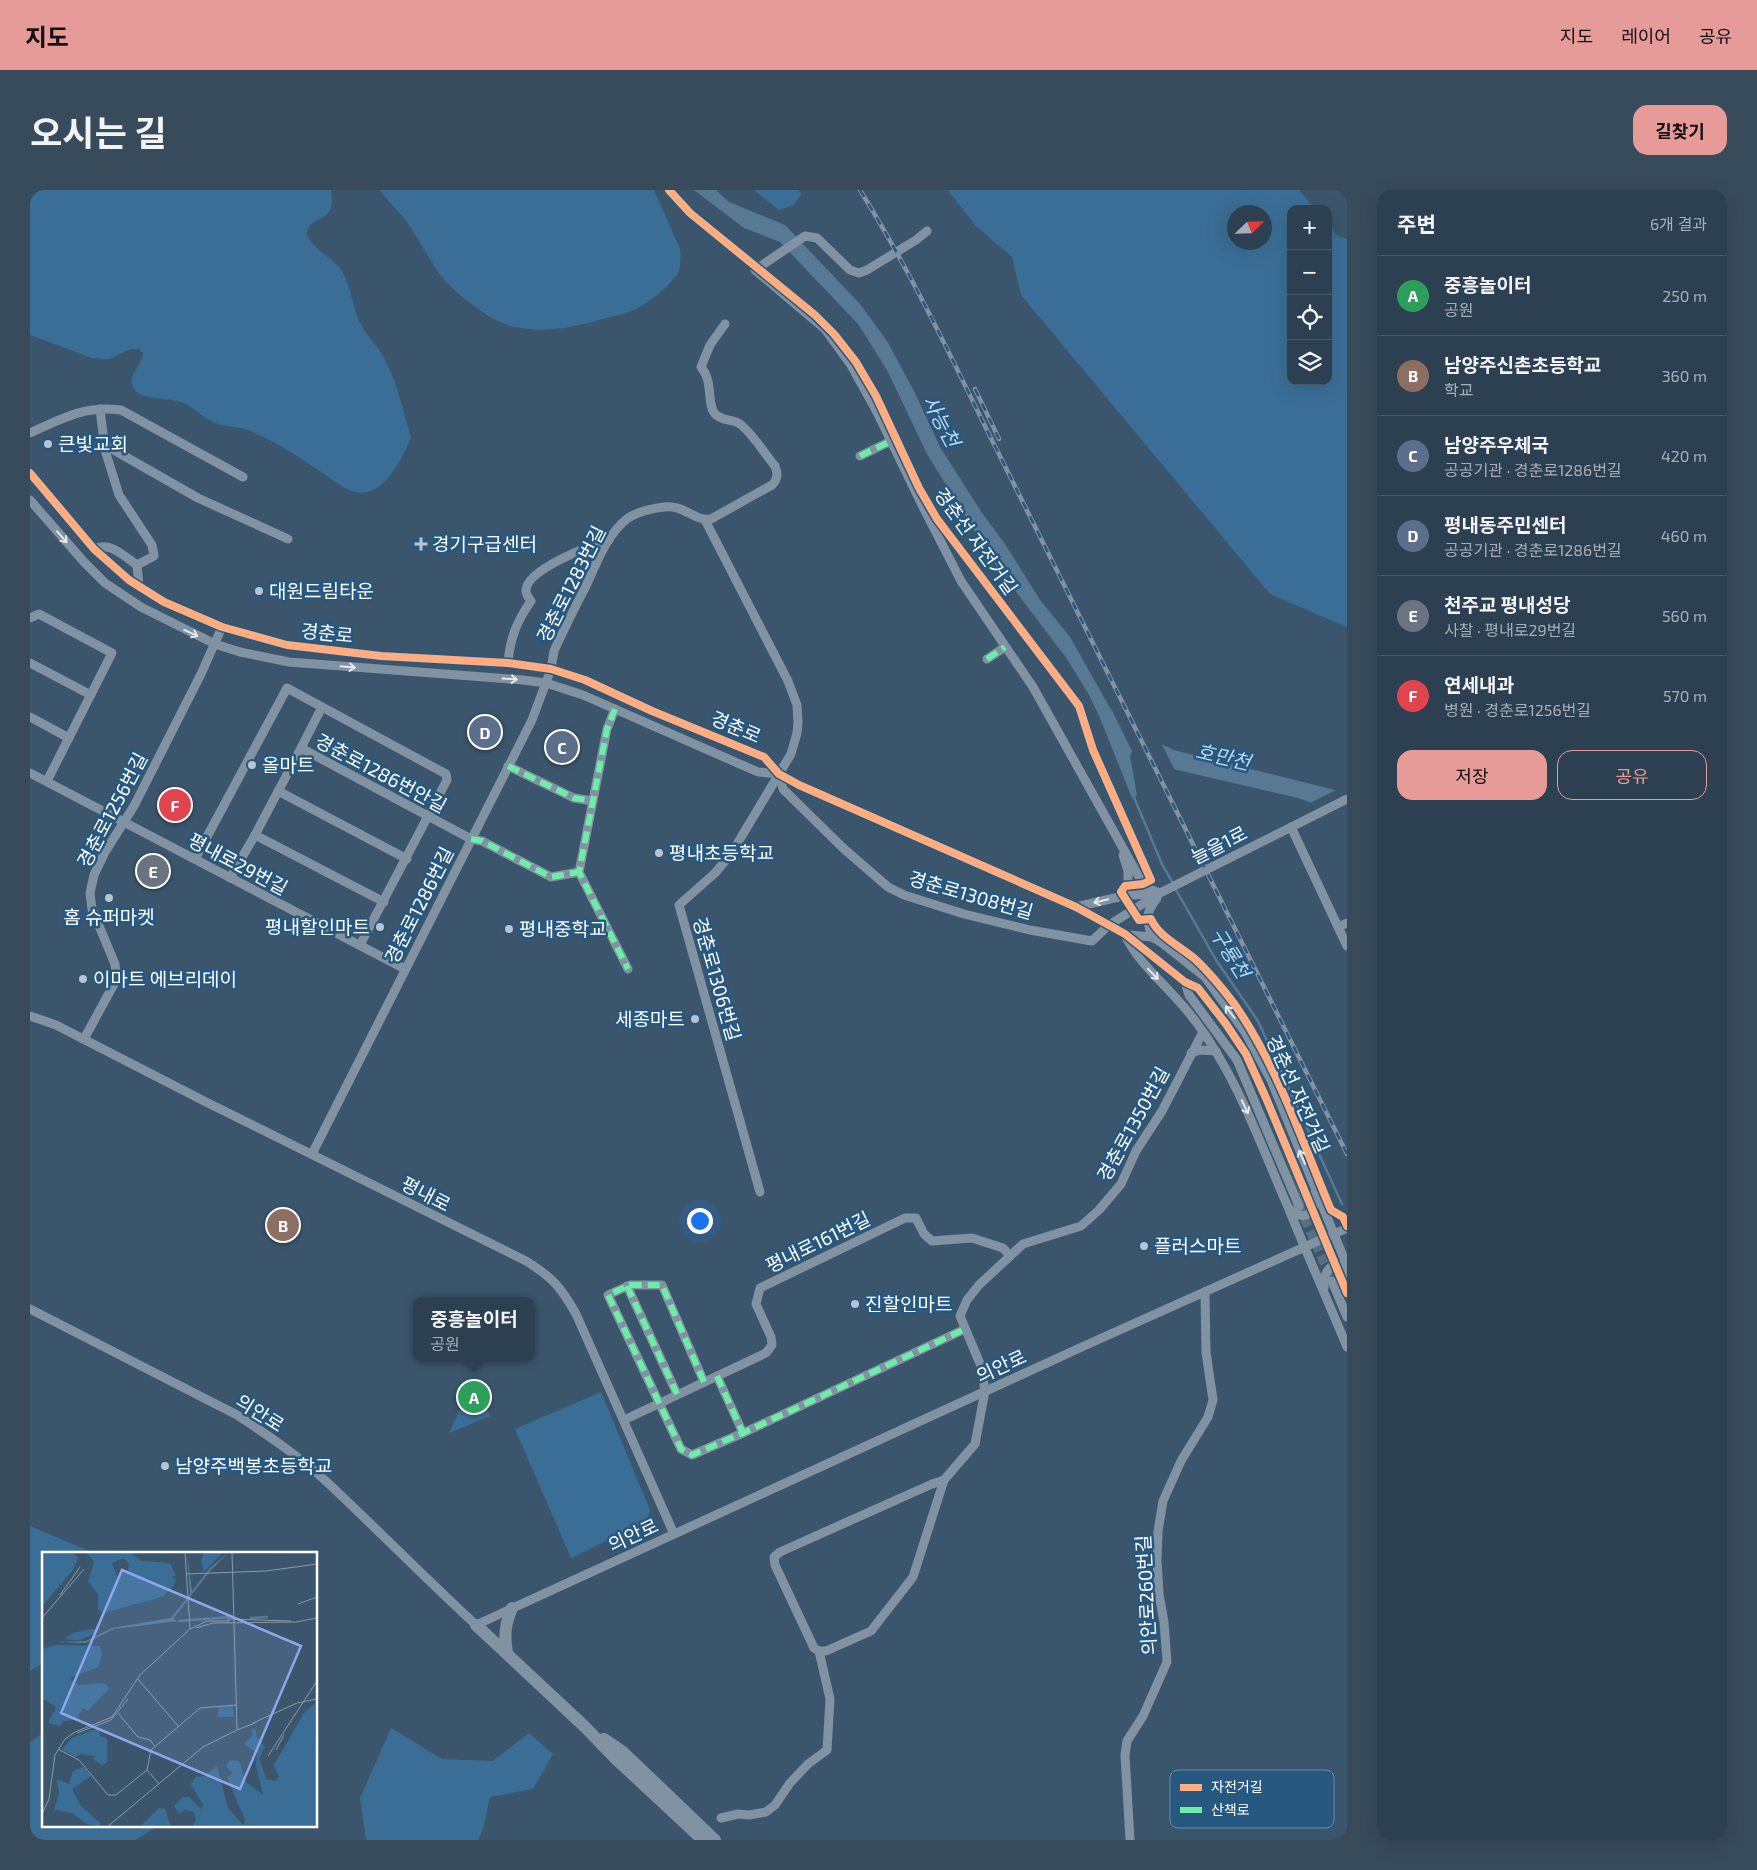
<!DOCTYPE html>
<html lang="ko">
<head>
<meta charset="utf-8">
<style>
	:root { --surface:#2c4051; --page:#384b5b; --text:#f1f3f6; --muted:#a6afb7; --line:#485968; --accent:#e69b98 }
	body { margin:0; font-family:"Exo 2","Noto Sans KR",sans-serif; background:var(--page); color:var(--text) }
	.controls { position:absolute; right:15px; top:15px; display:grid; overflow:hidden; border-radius:10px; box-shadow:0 5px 20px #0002 }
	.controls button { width:45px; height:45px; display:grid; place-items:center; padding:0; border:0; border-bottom:1px solid var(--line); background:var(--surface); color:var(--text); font:25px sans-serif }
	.compass { position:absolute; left:1197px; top:15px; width:45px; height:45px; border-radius:50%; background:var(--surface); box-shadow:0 5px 20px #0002; rotate:67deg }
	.you { position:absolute; left:669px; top:1030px; width:18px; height:18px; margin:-12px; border:4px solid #fff; border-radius:50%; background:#1a73e8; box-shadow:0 0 0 8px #1a73e833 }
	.badge { display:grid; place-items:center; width:32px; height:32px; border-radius:50%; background:var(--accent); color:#fff; font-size:16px; font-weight:700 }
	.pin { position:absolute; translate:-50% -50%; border:2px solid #fff; box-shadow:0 1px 5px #0006 }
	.popup { position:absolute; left:383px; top:1107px; width:122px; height:65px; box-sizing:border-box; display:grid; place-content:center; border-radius:10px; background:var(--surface); filter:drop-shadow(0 1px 4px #0005); font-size:16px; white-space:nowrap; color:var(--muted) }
	.popup b { font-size:19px; color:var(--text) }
	.popup::after { content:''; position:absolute; left:50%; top:100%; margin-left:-10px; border:10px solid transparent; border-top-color:var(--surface) }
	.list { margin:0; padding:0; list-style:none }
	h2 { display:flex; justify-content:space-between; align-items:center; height:65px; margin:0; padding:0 20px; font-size:21px }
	h2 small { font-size:16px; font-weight:400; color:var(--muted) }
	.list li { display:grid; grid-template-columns:32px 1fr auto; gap:15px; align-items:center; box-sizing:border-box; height:80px; padding:0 20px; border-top:1px solid var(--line) }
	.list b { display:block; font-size:19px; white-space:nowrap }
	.list p { margin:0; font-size:16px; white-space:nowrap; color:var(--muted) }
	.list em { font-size:16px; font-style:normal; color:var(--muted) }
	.actions { display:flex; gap:10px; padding:15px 20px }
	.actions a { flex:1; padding:11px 0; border:1px solid var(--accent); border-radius:15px; text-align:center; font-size:18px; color:var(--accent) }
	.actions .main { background:var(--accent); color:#111 }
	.icon { flex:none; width:28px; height:28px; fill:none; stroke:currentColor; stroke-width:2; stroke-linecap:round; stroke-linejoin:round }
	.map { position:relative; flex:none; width:1317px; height:1650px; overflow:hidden; border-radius:15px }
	header { display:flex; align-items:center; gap:30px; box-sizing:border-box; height:70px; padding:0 25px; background:var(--accent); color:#111 }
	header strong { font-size:24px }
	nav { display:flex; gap:28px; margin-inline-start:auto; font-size:18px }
	.intro { display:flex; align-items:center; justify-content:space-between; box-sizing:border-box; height:120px; padding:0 30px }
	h1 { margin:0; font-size:35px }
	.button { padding:12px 22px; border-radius:15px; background:var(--accent); color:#111; font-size:18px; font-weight:700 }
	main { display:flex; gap:30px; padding:0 30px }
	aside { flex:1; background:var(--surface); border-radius:15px; box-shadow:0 5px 20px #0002 }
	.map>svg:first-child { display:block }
	.green { fill:#3b6e96; fill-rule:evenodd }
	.water { fill:#577994 }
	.pier { fill:#3b566c }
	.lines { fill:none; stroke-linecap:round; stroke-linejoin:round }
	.stream { stroke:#577994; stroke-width:2.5 }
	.minor-tunnel { stroke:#586f82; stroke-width:9; stroke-dasharray:9 4.5; stroke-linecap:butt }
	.minor { stroke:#8192a2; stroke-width:9 }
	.highway { stroke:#8192a2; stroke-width:12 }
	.rail-casing { stroke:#8192a2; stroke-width:4.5 }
	.rail { stroke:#275880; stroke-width:2.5; stroke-dasharray:8; stroke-linecap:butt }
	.quiet { stroke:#6deda7; stroke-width:6; stroke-dasharray:12 6; stroke-linecap:butt }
	.cycleway-casing { stroke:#275880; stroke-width:11 }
	.cycleway { stroke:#ffac80; stroke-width:8 }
	.oneway { stroke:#e6e9ec }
	.poi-dot { fill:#bac4cc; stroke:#275880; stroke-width:2 }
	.labels { text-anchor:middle; stroke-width:5; stroke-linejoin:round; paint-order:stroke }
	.poi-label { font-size:19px; fill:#fff; stroke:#275880; text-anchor:start }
	.street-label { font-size:19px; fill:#fff; stroke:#275880 }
	.water-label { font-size:20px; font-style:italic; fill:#b9d7ed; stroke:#275880 }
	.inset-river { fill:none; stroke:#577994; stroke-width:2.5 }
	.inset-road { fill:none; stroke:#899aa7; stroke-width:1 }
	.view { fill:#8ea6ec; fill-opacity:0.15; stroke:#8ea6ec; stroke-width:2.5 }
	.inset-edge { fill:none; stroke:#fff; stroke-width:2.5 }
	.key { fill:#275880; stroke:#688aa6; stroke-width:1 }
	.key-label { font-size:14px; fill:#fff }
</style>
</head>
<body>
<header>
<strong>지도</strong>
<nav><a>지도</a><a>레이어</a><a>공유</a></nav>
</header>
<div class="intro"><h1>오시는 길</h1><a class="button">길찾기</a></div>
<main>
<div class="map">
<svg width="1317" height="1650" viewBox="0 0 1317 1650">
	<rect width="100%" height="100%" fill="#3b566c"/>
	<!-- green -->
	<g class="green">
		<path d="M0 0H301C302 6 303 17 299 22 293 30 279 30 277 42 276 54 304 69 312 81 321 96 322 114 329 131 337 147 346 153 354 168 367 192 373 220 381 247 374 265 358 297 338 302 322 306 308 294 297 286 272 269 246 251 218 240 207 236 195 237 185 233 174 228 166 220 156 214 143 207 114 211 105 200 94 186 113 176 113 163L109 159H100L80 169H73L62 168 0 145Z"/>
		<path d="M350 0H624L650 59C651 67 651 78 647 85 638 97 620 112 606 119 593 125 580 127 566 131 533 140 494 146 462 128 446 118 430 106 417 93 402 76 390 51 377 32 369 21 358 12 350 0Z"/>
		<path d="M724 0H769L771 5 764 15 749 20Z"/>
		<path d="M920 0H1269L1285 19H1261V191H1298V35L1308 46 1317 49V437L1240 404 991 105 982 67 946 36 919 2ZM1204 22H1234V52H1204Z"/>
		<path d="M445 1188 460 1226 419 1243Z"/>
		<path d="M571 1202 620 1320 616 1332 541 1368 485 1239Z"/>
		<path d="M0 1336 66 1364H14V1473L0 1481Z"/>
		<path d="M361 1538 412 1569 463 1571 499 1543 523 1564 503 1599 460 1607 453 1639 448 1650H336L330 1608Z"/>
		<path d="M14 1542V1636H128L105 1650H0V1553Z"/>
	</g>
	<!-- water -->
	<path class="water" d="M664 0H686L699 12 755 35 830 114 857 151 885 203 910 257 952 323 975 354 1010 410 1040 447 1080 518 1105 542 1144 560 1317 603 1310 623 1268 608 1143 579 1102 562 1100 565 1107 606 1102 608 1070 528 1059 505 1037 469 965 374 897 264 857 180 828 134 750 52 714 38Z"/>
	<!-- pier -->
	<g class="pier">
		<path d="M1068 492 1082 517 1106 539 1130 551 1146 582 1104 565Z"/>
		<path d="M1310 598 1317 600V626L1278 614Z"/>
	</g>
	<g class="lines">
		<!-- stream -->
		<g class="stream">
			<path d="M1103 605 1132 674 1143 693"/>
			<path d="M1145 698 1186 770 1228 831 1312 1014"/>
		</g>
		<!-- minor-tunnel -->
		<g class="minor-tunnel">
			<path d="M1279 1014 1311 1088"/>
			<path d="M1269 1016 1302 1091"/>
		</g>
		<!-- minor -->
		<g class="minor">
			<path d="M897 41 886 50 837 80 829 83 820 80 787 48 775 46 725 80 795 139 821 175 847 222 893 317 931 391 1003 497 1113 694 1119 699 1130 703"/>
			<path d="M70 219 75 260 89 305 122 355 124 366 107 375"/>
			<path d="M0 243C31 229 55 215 91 220L213 287"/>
			<path d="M75 255 168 308 258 349"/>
			<path d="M830 266 861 251"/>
			<path d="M0 283 64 359 99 390 134 412 192 437 257 455 351 466 478 473 521 479 555 490 622 521 734 567 749 584 769 595 1046 717 1095 744 1155 792 1168 798 1196 834 1216 864 1236 908 1278 1013"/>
			<path d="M0 310 54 372 75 393 111 417 185 454 210 462 259 472 493 490 516 493 553 505 728 582 749 584"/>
			<path d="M675 330 758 491 767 515 768 533 767 543 761 564 701 664 685 683 649 715 730 1002"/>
			<path d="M64 359C80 351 94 366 107 375"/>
			<path d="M107 375 109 397"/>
			<path d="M0 428 9 424 82 463 17 591"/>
			<path d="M957 469 975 457"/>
			<path d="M0 473 61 505"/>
			<path d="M478 473C480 448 487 431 501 411 499 408 496 405 496 401 495 380 561 355 579 350"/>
			<path d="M585 519 577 539 549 682 598 779"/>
			<path d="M0 527 39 548"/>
			<path d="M271 558 292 517"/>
			<path d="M478 576 544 608 563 611"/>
			<path d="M0 583 375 779"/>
			<path d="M749 584 753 599 813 658 858 697 874 705 934 724 1000 740 1062 751 1079 735 1130 703 1317 609"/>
			<path d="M248 601 377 669"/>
			<path d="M1261 637 1317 756"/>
			<path d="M225 645 354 712"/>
			<path d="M1093 665 1098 681V705"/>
			<path d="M165 669 257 498 416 584 417 590 330 755"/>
			<path d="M200 688 225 645 271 558 441 649 452 651 521 687 549 682"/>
			<path d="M1046 717 1093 706 1127 703"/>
			<path d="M1308 737 1317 733"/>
			<path d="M1095 745C1107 770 1127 787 1145 807 1160 823 1175 843 1186 862 1216 911 1235 965 1258 1017 1277 1064 1298 1111 1317 1157"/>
			<path d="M1098 745 1122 747 1132 753 1175 787 1215 842 1241 890 1317 1076"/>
			<path d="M1122 747C1116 728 1115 724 1127 708"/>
			<path d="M1155 792 1159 805 1207 870 1269 1016"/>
			<path d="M0 826 26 835 174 911 496 1071C522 1087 531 1097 546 1124L644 1344"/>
			<path d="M54 849 84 794 86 784 85 774 62 719 60 703 64 685 75 662 104 616 171 484 192 437"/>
			<path d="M1161 863 1170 860 1186 861"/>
			<path d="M282 964 502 530 521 479 524 461C534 439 545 417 556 396 567 372 577 344 598 328 607 322 623 318 634 317 653 314 665 332 681 329L742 295C748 289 748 284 745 276 735 264 722 243 710 234 703 229 691 231 685 224 676 213 684 192 671 177L680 155 695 134"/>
			<path d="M1259 1018C1276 1034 1287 1022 1285 1002"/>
			<path d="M1311 1088 1317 1103"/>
			<path d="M1302 1091 1317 1127"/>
			<path d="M597 1096 647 1204"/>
			<path d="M1294 1098C1294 1088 1295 1081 1304 1074L1310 1076 1317 1083"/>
			<path d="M0 1119 207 1225C239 1246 270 1267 298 1293 348 1340 396 1389 446 1435L1054 1156 1317 1038"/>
			<path d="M687 1186 713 1243"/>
			<path d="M674 1192 632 1095H600L578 1105 651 1259 662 1265 713 1243 935 1139"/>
			<path d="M594 1230 736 1163 742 1155 741 1147 726 1114 730 1098 875 1028H886L894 1044 902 1051 942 1048 973 1058 980 1066"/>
			<path d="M789 1461 784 1458 745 1375 744 1367 750 1362 902 1294 914 1290"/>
			<path d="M691 1628 708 1624 719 1625 736 1622 745 1615 760 1593 778 1574 797 1560 800 1509 789 1461H796L841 1441 883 1387 914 1290 945 1254 955 1201 951 1176 930 1126 937 1110 949 1095 993 1054 1051 1036 1069 1020 1091 994 1106 961 1132 921 1173 842"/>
			<path d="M1100 1650 1095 1565 1097 1551 1113 1526 1137 1472 1134 1432 1129 1404 1127 1370 1128 1341 1133 1311 1151 1271 1178 1227 1183 1210 1176 1162 1175 1102"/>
		</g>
		<!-- highway -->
		<g class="highway">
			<path d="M446 1435 554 1536 586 1569 673 1650"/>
			<path d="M477 1463C474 1446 475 1434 482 1418"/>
			<path d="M574 1549 593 1562 685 1650"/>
		</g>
		<defs>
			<g id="rail">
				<path d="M830 0C876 74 914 152 952 230L1317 964"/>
				<path d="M945 199 969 249"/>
			</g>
		</defs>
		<!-- rail casing -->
		<use href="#rail" class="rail-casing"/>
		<!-- rail -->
		<use href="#rail" class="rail"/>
		<!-- quiet -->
		<g class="quiet">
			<path d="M830 266 861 251"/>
			<path d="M957 469 975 457"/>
			<path d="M585 519 577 539 549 682 598 779"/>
			<path d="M478 576 544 608 563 611"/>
			<path d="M441 649 452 651 521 687 549 682"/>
			<path d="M597 1096 647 1204"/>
			<path d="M687 1186 713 1243"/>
			<path d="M674 1192 632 1095H600L578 1105 651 1259 662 1265 713 1243 935 1139"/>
		</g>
		<defs>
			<g id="cycleway">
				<path d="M639 0 660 23 785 125 804 144 826 172 846 206 889 298 907 329 1049 516 1063 560 1121 690 1113 694 1095 696 1091 702 1109 730 1121 729C1128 746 1151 757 1165 769 1180 783 1193 799 1205 815 1248 877 1272 951 1301 1020L1313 1027 1317 1036"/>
				<path d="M0 283 64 359 99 390 134 412 192 437 257 455 351 466 478 473 521 479 555 490 622 521 734 567 749 584 769 595 1046 717 1095 744 1155 792 1168 798 1196 834 1216 864 1236 908 1317 1103"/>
			</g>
		</defs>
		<!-- cycleway casing -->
		<use href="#cycleway" class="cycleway-casing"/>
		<!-- cycleway -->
		<use href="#cycleway" class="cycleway"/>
	</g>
	<!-- one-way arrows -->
	<defs><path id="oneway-shaft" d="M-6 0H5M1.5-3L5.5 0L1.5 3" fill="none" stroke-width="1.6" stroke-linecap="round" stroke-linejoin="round" transform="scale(1.25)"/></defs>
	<g class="oneway">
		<use href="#oneway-shaft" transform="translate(32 347) rotate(49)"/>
		<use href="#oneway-shaft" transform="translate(161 443) rotate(25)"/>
		<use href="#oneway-shaft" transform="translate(318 477) rotate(5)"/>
		<use href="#oneway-shaft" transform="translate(480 489) rotate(4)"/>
		<use href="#oneway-shaft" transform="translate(1071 711) rotate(167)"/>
		<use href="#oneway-shaft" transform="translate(1123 784) rotate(46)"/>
		<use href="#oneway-shaft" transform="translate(1200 822) rotate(-127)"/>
		<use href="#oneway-shaft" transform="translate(1215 917) rotate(65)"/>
		<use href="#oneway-shaft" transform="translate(1272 967) rotate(-113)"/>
	</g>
	<!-- markers -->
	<g class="poi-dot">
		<circle cx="18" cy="254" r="5"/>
		<path d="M388.5 346.5h5v5h5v5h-5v5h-5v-5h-5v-5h5z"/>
		<circle cx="229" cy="401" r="5"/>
		<circle cx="222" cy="575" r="5"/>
		<circle cx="629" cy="663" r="5"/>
		<circle cx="79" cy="708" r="5"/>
		<circle cx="350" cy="737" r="5"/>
		<circle cx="479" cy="739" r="5"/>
		<circle cx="53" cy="789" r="5"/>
		<circle cx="665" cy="829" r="5"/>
		<circle cx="1114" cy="1056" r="5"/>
		<circle cx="825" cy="1114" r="5"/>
		<circle cx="135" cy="1276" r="5"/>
	</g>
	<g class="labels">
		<!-- poi labels -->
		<g class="poi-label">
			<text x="28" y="261">큰빛교회</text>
			<text x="402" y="361">경기구급센터</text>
			<text x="239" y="408">대원드림타운</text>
			<text x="232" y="582">올마트</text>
			<text x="639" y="670">평내초등학교</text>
			<text x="79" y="734" text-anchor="middle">홈 슈퍼마켓</text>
			<text x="340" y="744" text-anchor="end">평내할인마트</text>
			<text x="489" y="746">평내중학교</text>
			<text x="63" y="796">이마트 에브리데이</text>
			<text x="655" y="836" text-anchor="end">세종마트</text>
			<text x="1124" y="1063">플러스마트</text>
			<text x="835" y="1121">진할인마트</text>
			<text x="145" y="1283">남양주백봉초등학교</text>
		</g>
		<!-- street labels -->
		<g class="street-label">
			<text transform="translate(946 351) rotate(54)" y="7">경춘선 자전거길</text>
			<text transform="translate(541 394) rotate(-63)" y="7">경춘로1283번길</text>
			<text transform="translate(297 443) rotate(6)" y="7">경춘로</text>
			<text transform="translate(706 537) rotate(23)" y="7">경춘로</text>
			<text transform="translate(351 583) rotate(28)" y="7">경춘로1286번안길</text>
			<text transform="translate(82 620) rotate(-62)" y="7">경춘로1256번길</text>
			<text transform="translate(1189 655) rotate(-27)" y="7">늘을1로</text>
			<text transform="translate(208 674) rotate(28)" y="7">평내로29번길</text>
			<text transform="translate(941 705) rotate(16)" y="7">경춘로1308번길</text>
			<text transform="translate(389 715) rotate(-63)" y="7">경춘로1286번길</text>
			<text transform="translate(687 789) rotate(74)" y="7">경춘로1306번길</text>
			<text transform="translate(1268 904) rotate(66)" y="7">경춘선 자전거길</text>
			<text transform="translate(1103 934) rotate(-61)" y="7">경춘로1350번길</text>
			<text transform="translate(396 1004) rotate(27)" y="7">평내로</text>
			<text transform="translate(788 1052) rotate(-26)" y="7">평내로161번길</text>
			<text transform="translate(971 1176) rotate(-25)" y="7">의안로</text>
			<text transform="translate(230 1223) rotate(32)" y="7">의안로</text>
			<text transform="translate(603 1345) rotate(-25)" y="7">의안로</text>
			<text transform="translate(1116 1405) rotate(-93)" y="7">의안로260번길</text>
		</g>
		<!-- water labels -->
		<g class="water-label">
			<text transform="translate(911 231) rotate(62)" y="7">사능천</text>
			<text transform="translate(1193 567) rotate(13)" y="7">호만천</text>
			<text transform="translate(1200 763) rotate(58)" y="7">구룡천</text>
		</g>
	</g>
	<!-- overview -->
	<g transform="translate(12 1362)">
		<rect width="275" height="275" fill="#3b566c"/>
		<path d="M0 0H30L36 6 31 18 0 54ZM93 0 91 3 100 9 128 11 134 23 130 25 134 28 131 34 120 45 61 61 56 57V42L46 30 52 10 44 0ZM81 6 87 11 86 18 75 24 70 11ZM162 0H181L162 20 159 9ZM49 77H55L56 80 38 88 22 87 31 81ZM15 93 58 94 60 102 56 115 28 126 37 133 63 131 67 137 46 159 41 156 34 168 21 169 19 174 6 171 14 155 0 146V97ZM273 151 275 275H150L154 269 152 260 143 258 137 262 132 254 141 245H147L159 257 161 253 149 232 154 225 162 224 175 214 186 256 201 273 203 268 185 225 190 221 184 214 188 208 197 209 204 230 221 243 214 213 215 201 202 192 211 183 209 178 213 176 215 185 223 195 217 206 224 227 233 229 237 225 232 213 262 161ZM176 154H191L192 165H176ZM51 178H57L58 184 65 186V210L60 213 51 207 54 204 39 202 34 205 20 197 30 186ZM41 215 49 224 30 237 39 254 58 271 57 275 45 272 30 261 12 258 17 241 15 227 27 232 31 219ZM117 256 123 257 129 275H98Z" fill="#3b6e96" fill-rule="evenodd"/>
		<path d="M145 0 150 39 168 16 187 0 168 19 131 67 136 69 72 77 44 91 12 90 44 89 70 76 129 66 148 42Z" fill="#577994"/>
		<path class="inset-river" d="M208 66 226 65M136 69 189 65"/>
		<path class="inset-road" d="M143 0 148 77M144 22 224 19 275 12M18 43 38 15M256 52 275 45M0 66 42 17M185 67 249 69M254 70 275 66M154 76 171 71 254 70M96 127 136 174M76 161 96 185 108 188 113 194M211 171 255 151 275 147M195 178 213 171M35 181 69 168 86 147M16 197 37 208 66 243H74L105 218 109 198 158 156 194 153M234 198 242 183M226 204 275 129M105 218 117 232M0 262 7 247 13 203 23 187 33 180 70 165 98 123 148 77 165 69H188M65 275 161 195 195 178 190 0"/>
		<path class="view" d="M80 18 259 94 198 237 19 161Z"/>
		<rect width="275" height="275" class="inset-edge"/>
	</g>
	<!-- legend -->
	<rect x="1140" y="1580" width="164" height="58" rx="8" class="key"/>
	<rect x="1150" y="1594" width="22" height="7" fill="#ffac80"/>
	<rect x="1150" y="1617" width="22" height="6" fill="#6deda7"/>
	<g class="key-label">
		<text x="1181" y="1602">자전거길</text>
		<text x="1181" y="1625">산책로</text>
	</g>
</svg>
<div class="controls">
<button>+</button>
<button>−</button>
<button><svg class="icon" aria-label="locate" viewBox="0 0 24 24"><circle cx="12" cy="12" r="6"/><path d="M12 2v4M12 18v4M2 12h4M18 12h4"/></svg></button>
<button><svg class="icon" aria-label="layers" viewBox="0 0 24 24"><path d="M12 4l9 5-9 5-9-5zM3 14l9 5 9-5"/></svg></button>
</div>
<svg class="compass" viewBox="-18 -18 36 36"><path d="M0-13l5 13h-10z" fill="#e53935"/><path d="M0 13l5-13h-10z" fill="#a6afb7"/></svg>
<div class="you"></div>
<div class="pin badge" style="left:444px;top:1207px;background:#2e9e5b">A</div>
<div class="popup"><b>중흥놀이터</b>공원</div>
<div class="pin badge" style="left:253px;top:1035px;background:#8d6e63">B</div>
<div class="pin badge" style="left:532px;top:557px;background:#5c6f8a">C</div>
<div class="pin badge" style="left:455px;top:542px;background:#5c6f8a">D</div>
<div class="pin badge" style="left:123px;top:681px;background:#6b7280">E</div>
<div class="pin badge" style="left:145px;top:615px;background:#e0444e">F</div>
</div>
<aside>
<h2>주변<small>6개 결과</small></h2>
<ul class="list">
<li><span class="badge" style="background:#2e9e5b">A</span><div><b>중흥놀이터</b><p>공원</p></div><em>250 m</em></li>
<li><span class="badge" style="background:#8d6e63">B</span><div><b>남양주신촌초등학교</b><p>학교</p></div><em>360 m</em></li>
<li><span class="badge" style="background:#5c6f8a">C</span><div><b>남양주우체국</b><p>공공기관 · 경춘로1286번길</p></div><em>420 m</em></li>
<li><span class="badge" style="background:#5c6f8a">D</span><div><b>평내동주민센터</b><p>공공기관 · 경춘로1286번길</p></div><em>460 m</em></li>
<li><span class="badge" style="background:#6b7280">E</span><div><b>천주교 평내성당</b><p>사찰 · 평내로29번길</p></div><em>560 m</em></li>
<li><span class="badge" style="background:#e0444e">F</span><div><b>연세내과</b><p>병원 · 경춘로1256번길</p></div><em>570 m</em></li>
</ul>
<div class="actions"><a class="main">저장</a><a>공유</a></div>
</aside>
</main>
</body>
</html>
